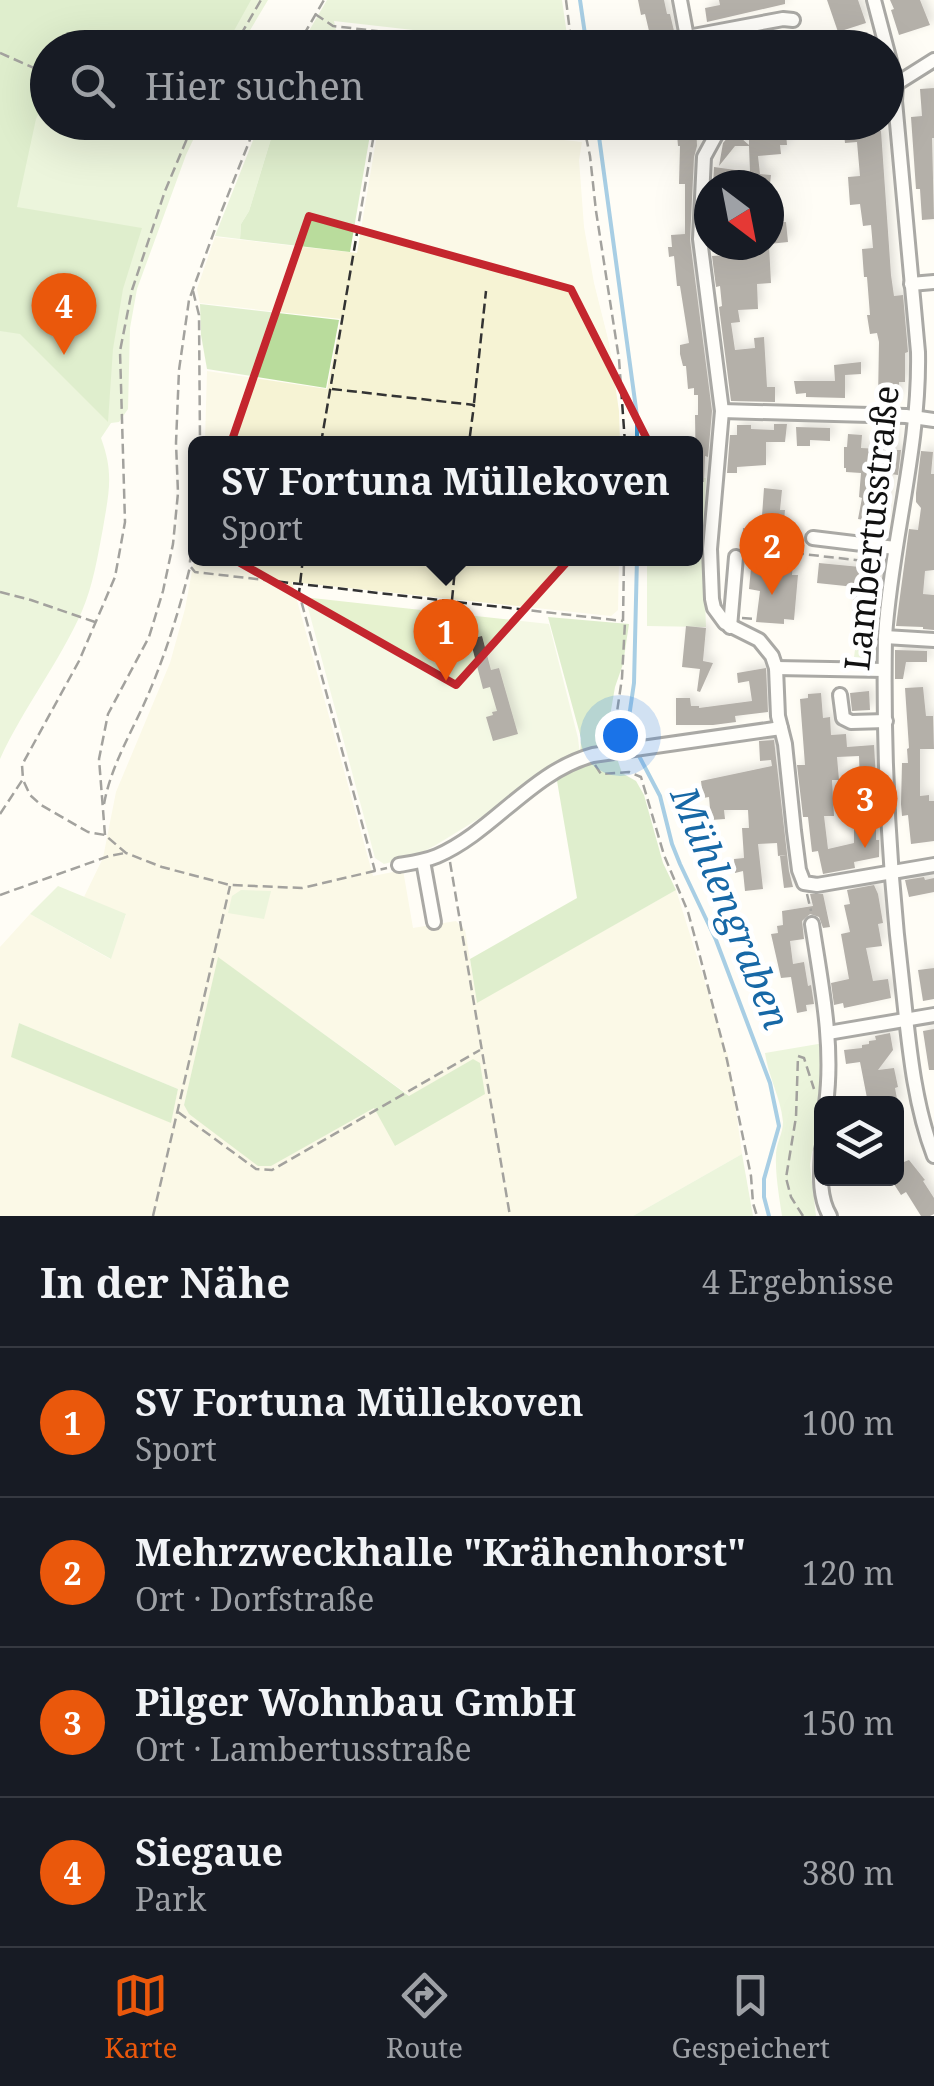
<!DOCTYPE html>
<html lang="de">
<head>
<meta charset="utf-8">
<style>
	:root { --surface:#171b24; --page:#20242c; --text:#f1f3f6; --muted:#9ea1a6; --line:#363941; --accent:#ea580c }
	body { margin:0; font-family:"Noto Serif",serif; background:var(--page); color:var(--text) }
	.controls { position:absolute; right:30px; bottom:30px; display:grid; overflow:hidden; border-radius:15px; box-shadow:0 10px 40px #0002 }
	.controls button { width:90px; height:90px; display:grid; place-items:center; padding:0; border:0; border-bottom:2px solid var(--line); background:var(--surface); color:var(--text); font:50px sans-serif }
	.compass { position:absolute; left:694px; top:170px; width:90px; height:90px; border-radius:50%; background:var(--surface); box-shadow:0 10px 40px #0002; rotate:148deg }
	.you { position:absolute; left:620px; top:735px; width:35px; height:35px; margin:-25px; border:8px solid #fff; border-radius:50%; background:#1a73e8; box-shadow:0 0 0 15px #1a73e833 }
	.badge { display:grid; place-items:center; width:65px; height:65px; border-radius:50%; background:var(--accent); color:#fff; font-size:32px; font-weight:700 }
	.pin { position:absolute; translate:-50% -82px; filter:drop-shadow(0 2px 5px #0008) }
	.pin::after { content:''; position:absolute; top:52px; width:35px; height:30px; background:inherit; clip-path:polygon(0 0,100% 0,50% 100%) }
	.popup { position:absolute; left:188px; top:436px; width:515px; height:130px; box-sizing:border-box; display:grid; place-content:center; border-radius:15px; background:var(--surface); filter:drop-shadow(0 2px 8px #0005); font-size:32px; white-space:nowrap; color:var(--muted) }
	.popup b { font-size:38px; color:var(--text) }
	.popup::after { content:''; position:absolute; left:50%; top:100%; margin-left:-20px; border:20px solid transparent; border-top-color:var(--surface) }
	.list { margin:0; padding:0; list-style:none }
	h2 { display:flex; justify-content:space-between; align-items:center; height:130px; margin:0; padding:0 40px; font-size:42px }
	h2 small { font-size:32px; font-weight:400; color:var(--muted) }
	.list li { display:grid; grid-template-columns:65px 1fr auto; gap:30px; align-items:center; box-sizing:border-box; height:150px; padding:0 40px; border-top:2px solid var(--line) }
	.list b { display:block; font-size:38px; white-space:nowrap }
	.list p { margin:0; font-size:32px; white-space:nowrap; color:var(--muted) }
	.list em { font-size:32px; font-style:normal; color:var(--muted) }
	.icon { flex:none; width:55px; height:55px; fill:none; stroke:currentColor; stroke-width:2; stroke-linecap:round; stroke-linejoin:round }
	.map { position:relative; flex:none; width:934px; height:1216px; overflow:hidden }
	.search { position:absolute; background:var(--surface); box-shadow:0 10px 40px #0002; left:30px; right:30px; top:30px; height:110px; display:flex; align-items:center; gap:25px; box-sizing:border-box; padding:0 35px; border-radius:55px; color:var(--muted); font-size:38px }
	.sheet { height:730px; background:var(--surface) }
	nav { display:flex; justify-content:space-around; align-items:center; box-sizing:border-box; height:140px; border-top:2px solid var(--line); background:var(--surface); font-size:28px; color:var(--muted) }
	nav a { display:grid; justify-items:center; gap:5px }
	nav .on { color:var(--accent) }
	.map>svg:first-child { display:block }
	.farmland { fill:#f6f3d4; fill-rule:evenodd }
	.green { fill:#d5ebbd }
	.forest { fill:#b9dc9c }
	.pitch { fill:#e6f2cf }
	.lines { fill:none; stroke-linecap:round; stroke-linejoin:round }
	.stream { stroke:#3f96cf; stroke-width:4 }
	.building { fill:#5a524d; fill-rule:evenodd; filter:url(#shadow) }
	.minor-casing { stroke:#444; stroke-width:18 }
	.path { stroke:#333; stroke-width:2.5; stroke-dasharray:10 5; stroke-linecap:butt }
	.minor { stroke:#fff; stroke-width:12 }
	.marked { fill:none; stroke:#c4262e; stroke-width:8; stroke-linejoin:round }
	.labels { text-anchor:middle; stroke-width:10; stroke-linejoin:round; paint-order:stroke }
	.street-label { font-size:35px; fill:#111; stroke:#fff }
	.water-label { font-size:38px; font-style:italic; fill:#1768a6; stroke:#fff }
</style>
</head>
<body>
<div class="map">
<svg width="934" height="1216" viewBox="0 0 934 1216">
	<defs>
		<filter id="shadow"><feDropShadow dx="4.5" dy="-4.5" stdDeviation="5" flood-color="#0004"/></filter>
	</defs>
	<rect width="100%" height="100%" fill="#fffdf5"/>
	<!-- farmland -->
	<g class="farmland">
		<path d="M379 123H406L582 142 579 160 584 227 594 283 609 343 619 411 620 443H205L207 371 327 389 341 319 200 303 197 289 215 237 357 253Z"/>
		<path d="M196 550V558L619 559 618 610 611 616 292 582 373 876 403 870 413 928 456 921 465 930 477 1002 676 890 729 1059 742 1154 633 1216H0V947L30 914 110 959 126 915 84 897 103 858 116 792 170 663 185 609ZM218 958 410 1096 473 1059 396 1146 374 1108 270 1166H258L184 1105ZM19 1023 178 1089 171 1122 12 1057Z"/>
	</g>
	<!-- green -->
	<g class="green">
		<path d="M0 0H268L240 47 48 48V122L201 123 186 155 137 289 130 328 128 409 119 422 111 423 101 438C114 473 109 492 103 528 98 555 93 586 82 611 59 663 24 707 0 759Z"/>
		<path d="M327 0H562L568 42 562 47 334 21 336 30 328 47 299 48Z"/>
		<path d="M260 123H279L273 132 249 211 241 224 240 239 215 236Z"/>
		<path d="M696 478H706L703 550 706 627 647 626V559L696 558Z"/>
		<path d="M859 622 877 623V656L868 665 853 664Z"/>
		<path d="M58 886 126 914 111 959 30 914Z"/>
		<path d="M241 890 271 891 264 919 228 913 232 896Z"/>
		<path d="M824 1043 823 1097 817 1144 812 1152 810 1165 816 1216H782C779 1196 775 1173 776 1153 777 1142 783 1133 783 1122 781 1098 768 1076 765 1053Z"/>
		<path d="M742 1154 753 1216H633Z"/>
	</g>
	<!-- forest -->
	<g class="forest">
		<path d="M0 0H251L225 47 48 48 47 94 36 119 17 207 142 228 123 289 113 349 108 422 20 334 0 331Z"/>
		<path d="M336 30 379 34 385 42V47H328Z"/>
		<path d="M279 123H372L350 252 240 239 241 224 249 211 273 132Z"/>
		<path d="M200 304 339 320 326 388 207 369 201 335Z"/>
		<path d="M548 617 629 624 623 664 615 687 609 722 611 741 622 773 636 781 644 795 663 863 676 890 477 1003 470 959 577 898 556 775 580 764 581 738Z"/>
		<path d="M218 957 409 1096 473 1059 480 1063 485 1094 395 1146 374 1108 271 1166H258L189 1114 184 1105Z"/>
		<path d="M19 1023 178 1089 171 1123 11 1057Z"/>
	</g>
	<!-- pitch -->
	<path class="pitch" d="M312 598 549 624 578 738 580 755 552 766 496 808 436 845 417 855 384 864 375 858 307 604Z"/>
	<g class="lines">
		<!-- stream -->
		<g class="stream">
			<path d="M580 0 587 48"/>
			<path d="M597 122 637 416V443"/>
			<path d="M637 558 634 683 628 724 638 754 660 796 672 844 680 864 716 940 770 1083 779 1126 764 1179V1197L769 1216"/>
		</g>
	</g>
	<!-- building -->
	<g class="building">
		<path d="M638 0H664L667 14H670L678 48H653L645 14 641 15Z"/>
		<path d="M719 0H785V4L707 22 705 8 720 5Z"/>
		<path d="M827 0H858L866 23 838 32Z"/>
		<path d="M890 0H920L930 25 899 35 891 10 894 9Z"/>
		<path d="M934 88V138H932L934 219 922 220 920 189H916L911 117 922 116 920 89Z"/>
		<path d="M676 122H696L697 146 694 157 690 240 712 411 708 457 705 456 704 482H696L695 415H698V395H694V388L688 389 686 366H683L680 354V345L689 343 680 286H677L674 256 669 257 668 247H672L671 235 685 234V184H679L680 146H678Z"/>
		<path d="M762 122H776L777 133H786L787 145H780L781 154 758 156 760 174 771 175 770 184 760 183 761 185H743L744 180 724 177 723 185H713L714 167 750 172 749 146H735L719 166 723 143 733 131 749 145V134H756V139H763Z"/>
		<path d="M881 131 891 275 894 296 903 295 908 352 905 353V382H899V399H878L879 342 877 333 870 334 867 315H870L867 277H864L862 249 873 248 871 225 863 226 860 204 850 205 848 177 860 176 857 142 845 143 844 133Z"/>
		<path d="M786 222 788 242 769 244V223Z"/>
		<path d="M735 245H769L771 283 757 284 758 309 738 310 740 322 731 323 735 350 755 348 754 338 764 337 767 387H775V402L731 401 719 307 722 306 720 286 716 287 712 256 728 255V252H735Z"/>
		<path d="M861 362V374L845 375V398L806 397V393L796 394 794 381H835L834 365Z"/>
		<path d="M774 424H787L785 442H766V465L737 467V473H727L730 435H737V425H751V429L774 430Z"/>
		<path d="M796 427 830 428V441L810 440V446H797Z"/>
		<path d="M881 429 894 430 893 450H901L898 475 890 474 883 523 858 519 862 498 859 497 861 473 846 472V468H844V447H847L848 434 862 435 861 448 880 449Z"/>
		<path d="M921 451 933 452 931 474H934V570L925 571 923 594 934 595V630L923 629V627L896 626 909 529 918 530 921 508 916 502V493Z"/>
		<path d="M764 488 782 490 780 510H785L783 531 796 532 792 575H798L794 620 784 619V624L756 622 760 591 749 589 753 547 742 546 743 528 761 530Z"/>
		<path d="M819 563 881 569 876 617 852 614 855 587 817 583Z"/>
		<path d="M686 626 706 628 703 661 713 663 700 692 697 691 700 669 682 667Z"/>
		<path d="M482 636 491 670 499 668 518 734 493 741 486 717 493 715 492 712 497 711 490 687 483 689 470 639Z"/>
		<path d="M895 650 927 651V662H906L903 679H895Z"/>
		<path d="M766 668 768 712 735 716 736 722 713 725H676V698H690L691 706H699V708L752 701 749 681 738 683 737 673Z"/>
		<path d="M923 687 926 716H933L934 749H920V796L929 795V801H934V841L911 844 908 815 902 816 901 804 902 763H908L907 749 909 748 905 688Z"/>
		<path d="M869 691 870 710 852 711 850 693Z"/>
		<path d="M821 693 823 718 830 717 831 735 846 734 847 747 874 745 876 779H871L872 829H876V840H879V857L854 862 855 868 823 874 818 851 812 852 808 817H803L797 765H805L800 699 808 698V694ZM859 756 860 785 854 786V843L828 849 824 816H834L832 780H839L837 757Z"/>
		<path d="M774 740 789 871 793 887 784 888 780 856 786 855 778 856 777 843 758 844 763 889 745 891 743 871 735 873 734 859 744 858 742 828H749L748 810H724L725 819 711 820 709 797 703 798 701 781 772 766 771 760 760 761 759 741Z"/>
		<path d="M924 877 925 880 934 878V892L909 897 905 880Z"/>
		<path d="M874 885 878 894 883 923 878 924 882 946 866 948 873 981 888 979 891 998 844 1008 843 1003 834 1005 831 983 849 979 841 934 850 932 844 905 850 904 847 890Z"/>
		<path d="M810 894H823L830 927 823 928 819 917 810 914 802 921 804 939 790 941 793 964 804 962 808 986 811 985 814 1004 806 1005 807 1011 797 1013 791 977 781 978 771 934 778 933 777 926 783 925 782 911 813 906Z"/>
		<path d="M934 968V999L923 1001 918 970Z"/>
		<path d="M934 1029V1070H929L923 1031Z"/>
		<path d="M890 1033 893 1050 878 1070 894 1068 898 1087 895 1088 898 1104H876L875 1096 867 1098 860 1062 846 1064 844 1050 862 1048V1045L869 1044V1041L876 1040 875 1036Z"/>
		<path d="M909 1160 925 1180 923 1181 934 1198V1214L930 1216H921L906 1192 901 1195 890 1178H896V1165Z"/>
	</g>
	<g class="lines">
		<defs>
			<g id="minor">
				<path d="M680 0 689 48"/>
				<path d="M874 0 896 84 895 101 918 352C920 448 891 542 885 637 883 755 889 873 903 990 909 1045 914 1104 934 1156"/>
				<path d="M688 37 783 19 793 20"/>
				<path d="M886 86 896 84 934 60"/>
				<path d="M726 122 716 135 704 157 700 239 722 411 710 549 712 599 714 608 725 623 759 640 772 656 776 668 778 716 785 744 794 831 799 870 804 883 817 885 934 865"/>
				<path d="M911 284 934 282"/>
				<path d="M722 411 906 416 934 420"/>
				<path d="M813 538 895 548"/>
				<path d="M730 627 736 557"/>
				<path d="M885 637 934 640"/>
				<path d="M776 668 884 670"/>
				<path d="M840 695 843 718 851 722 886 721"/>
				<path d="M423 861 434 922"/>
				<path d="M399 865C411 863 425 861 437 856 494 831 531 772 593 755L781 728"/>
				<path d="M812 924C821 983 834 1044 826 1104"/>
				<path d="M828 1033 934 1015"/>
				<path d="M822 1149C821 1171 818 1196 830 1216"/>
			</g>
		</defs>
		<!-- minor casing -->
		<use href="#minor" class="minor-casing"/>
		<!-- path -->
		<g class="path">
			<path d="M566 0 572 48"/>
			<path d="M315 14 333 26 525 48"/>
			<path d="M233 48 261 0"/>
			<path d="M296 48 324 0"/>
			<path d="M388 48 391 33"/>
			<path d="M0 53 48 74"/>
			<path d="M583 122 590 156 596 211 619 359 625 443"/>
			<path d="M193 291 199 315 200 443"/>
			<path d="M332 389 474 405 469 443"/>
			<path d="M474 403 486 291"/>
			<path d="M321 443 376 122"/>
			<path d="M196 523 190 561V566L195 572 623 621"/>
			<path d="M794 553 882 563"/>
			<path d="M303 558 299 593 375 871"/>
			<path d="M0 592 31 600 95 622"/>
			<path d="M452 600 456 558"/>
			<path d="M742 618 755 619"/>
			<path d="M613 739 622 678 625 622 623 621 624 558"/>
			<path d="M595 765 601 774 629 772 641 777 664 855 688 912 697 945 727 1060 751 1176 753 1203 757 1216"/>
			<path d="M24 782 30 795 41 805 88 832 105 835 126 853 162 867 230 885 302 888 387 868"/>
			<path d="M104 804C111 765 133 730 148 695 166 653 179 611 190 567"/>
			<path d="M0 814 23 779 22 765 79 661 115 577 125 522 120 351 132 290 165 191 194 122"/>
			<path d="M105 835 99 759 108 714 149 637 163 591 173 544 178 493 176 443 179 370 189 300 222 210 257 122"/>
			<path d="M450 862 510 1216"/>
			<path d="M807 894 811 911"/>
			<path d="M0 895 109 856 125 853"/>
			<path d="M178 1112 256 1169 272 1170 480 1050"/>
			<path d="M153 1216 230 886"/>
			<path d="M803 1216 791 1197 786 1178 796 1117 798 1056 804 1058 814 1089"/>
		</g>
		<!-- minor -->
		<use href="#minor" class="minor"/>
	</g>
	<!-- marked area -->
	<path d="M0 0H934V1216H0ZM309 216 571 289 658 461 456 685 198 539Z" fill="#fffdf5" fill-opacity=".55" fill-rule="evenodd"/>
	<path class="marked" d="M309 216 571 289 658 461 456 685 198 539Z"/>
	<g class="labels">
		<!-- street labels -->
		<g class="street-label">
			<text transform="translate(872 528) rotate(-84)" y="12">Lambertusstraße</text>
		</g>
		<!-- water labels -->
		<g class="water-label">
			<text transform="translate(730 908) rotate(68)" y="13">Mühlengraben</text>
		</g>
	</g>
</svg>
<div class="controls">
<button><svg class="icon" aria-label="layers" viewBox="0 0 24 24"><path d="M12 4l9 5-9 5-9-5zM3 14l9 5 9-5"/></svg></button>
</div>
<svg class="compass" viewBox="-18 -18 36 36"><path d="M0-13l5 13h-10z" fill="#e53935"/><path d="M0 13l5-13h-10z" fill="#9ea1a6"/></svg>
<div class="you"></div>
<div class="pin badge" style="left:446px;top:681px">1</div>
<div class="popup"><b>SV Fortuna Müllekoven</b>Sport</div>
<div class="pin badge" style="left:772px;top:595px">2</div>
<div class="pin badge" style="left:865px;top:848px">3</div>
<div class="pin badge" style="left:64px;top:355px">4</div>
<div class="search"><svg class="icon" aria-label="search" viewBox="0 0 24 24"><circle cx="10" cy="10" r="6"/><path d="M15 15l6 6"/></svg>Hier suchen</div>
</div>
<section class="sheet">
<h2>In der Nähe<small>4 Ergebnisse</small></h2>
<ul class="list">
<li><span class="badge">1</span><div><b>SV Fortuna Müllekoven</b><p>Sport</p></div><em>100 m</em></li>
<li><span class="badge">2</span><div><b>Mehrzweckhalle &quot;Krähenhorst&quot;</b><p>Ort · Dorfstraße</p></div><em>120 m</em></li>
<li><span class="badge">3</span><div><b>Pilger Wohnbau GmbH</b><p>Ort · Lambertusstraße</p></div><em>150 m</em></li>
<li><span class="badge">4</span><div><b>Siegaue</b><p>Park</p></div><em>380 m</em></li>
</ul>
</section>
<nav>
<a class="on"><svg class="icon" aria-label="map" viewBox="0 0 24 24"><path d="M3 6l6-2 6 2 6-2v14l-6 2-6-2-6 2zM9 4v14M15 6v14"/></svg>Karte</a>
<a><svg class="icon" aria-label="directions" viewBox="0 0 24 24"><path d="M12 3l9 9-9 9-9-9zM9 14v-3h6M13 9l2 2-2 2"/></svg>Route</a>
<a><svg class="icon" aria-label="saved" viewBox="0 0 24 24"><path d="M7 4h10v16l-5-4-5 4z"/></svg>Gespeichert</a>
</nav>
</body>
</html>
